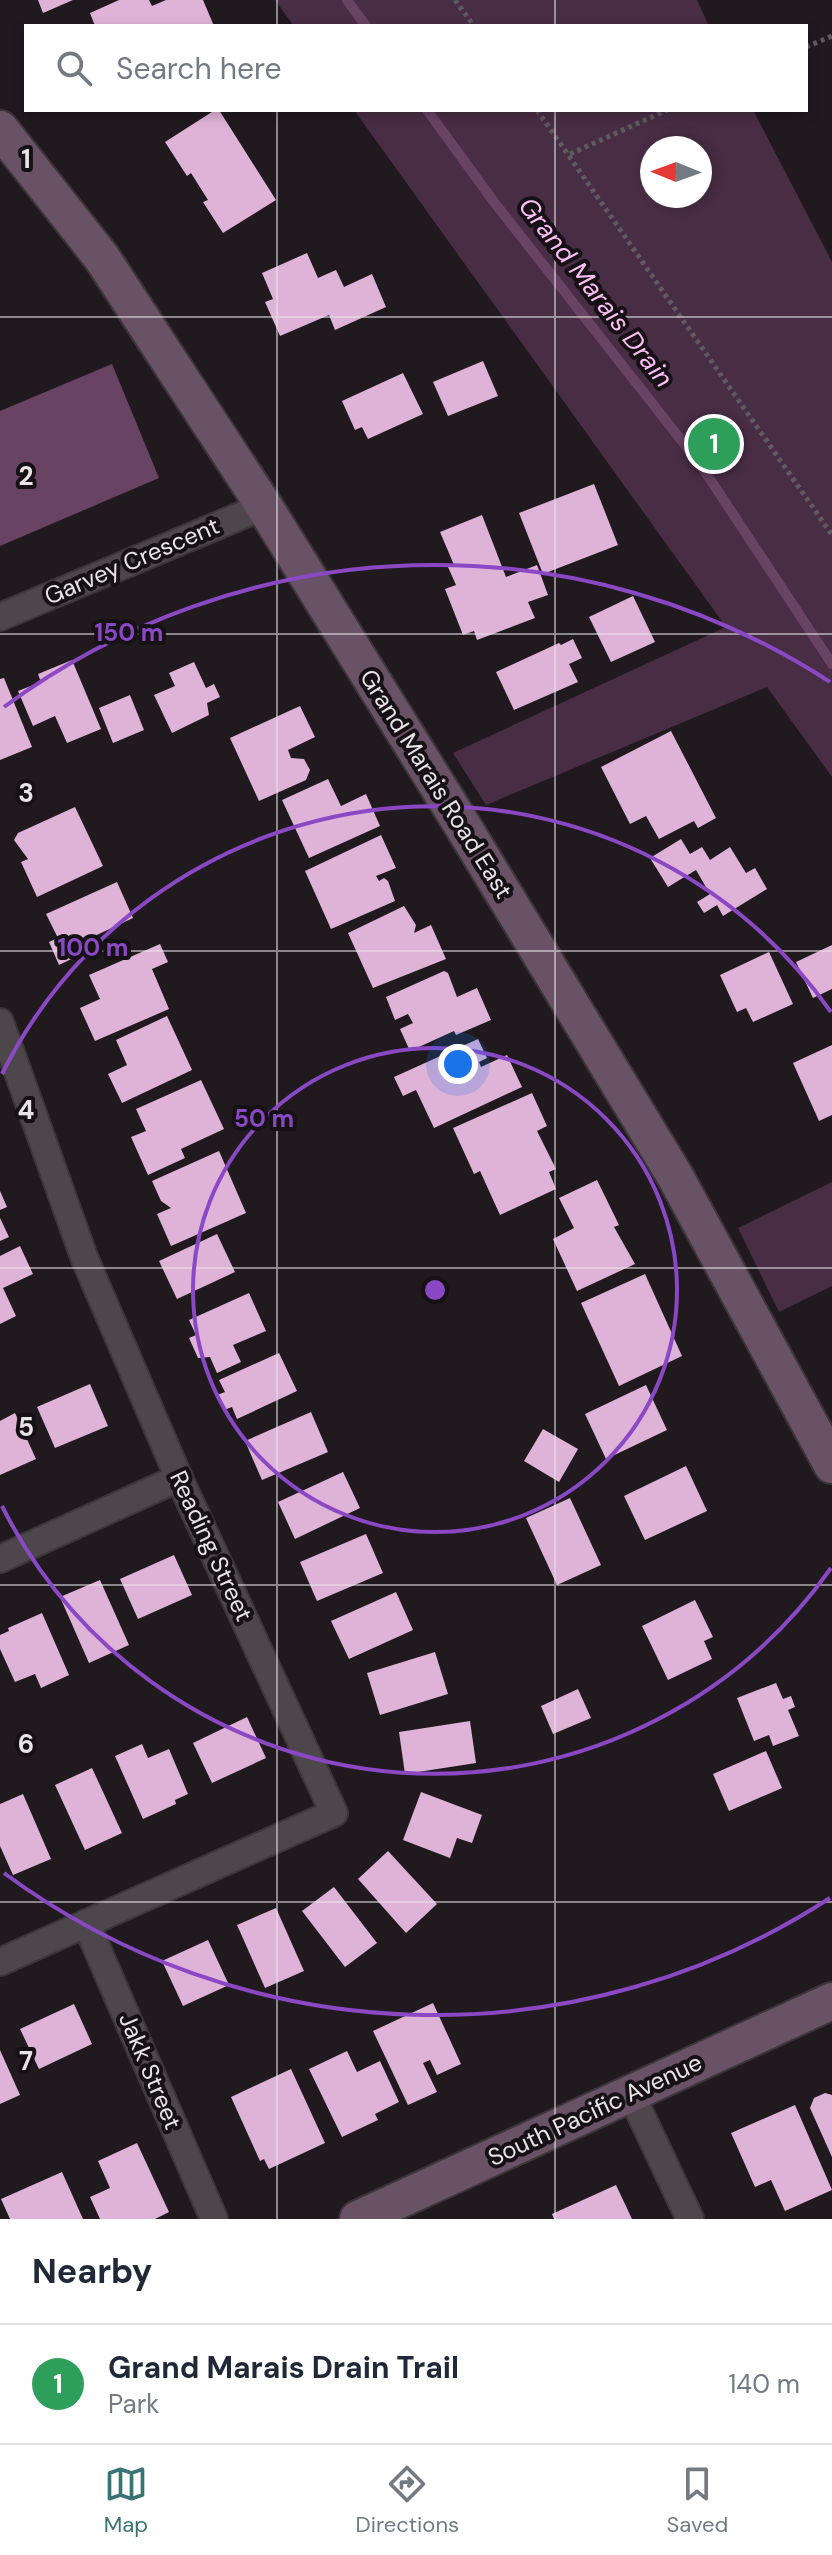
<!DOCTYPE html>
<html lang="en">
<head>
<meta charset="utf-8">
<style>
	:root { --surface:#fff; --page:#f6f6f7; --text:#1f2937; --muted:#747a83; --line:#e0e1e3; --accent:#3a7373 }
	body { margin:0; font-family:"DM Sans",sans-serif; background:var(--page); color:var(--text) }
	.compass { position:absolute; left:640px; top:136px; width:72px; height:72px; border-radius:50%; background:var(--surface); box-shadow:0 4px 12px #0003; rotate:271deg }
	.you { position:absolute; left:458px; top:1064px; width:28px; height:28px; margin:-20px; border:6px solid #fff; border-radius:50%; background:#1a73e8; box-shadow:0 0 0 12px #1a73e833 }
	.badge { display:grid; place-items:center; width:52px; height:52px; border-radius:50%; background:var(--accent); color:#fff; font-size:26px; font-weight:700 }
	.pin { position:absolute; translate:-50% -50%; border:4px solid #fff; box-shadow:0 2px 8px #0006 }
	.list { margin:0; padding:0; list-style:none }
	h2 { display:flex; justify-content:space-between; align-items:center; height:104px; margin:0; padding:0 32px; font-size:34px }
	h2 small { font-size:26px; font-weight:400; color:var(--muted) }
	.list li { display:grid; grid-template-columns:52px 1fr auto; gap:24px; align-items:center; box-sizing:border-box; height:120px; padding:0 32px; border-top:2px solid var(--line) }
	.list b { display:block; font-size:30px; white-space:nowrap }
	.list p { margin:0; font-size:26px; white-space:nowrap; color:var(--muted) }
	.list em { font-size:26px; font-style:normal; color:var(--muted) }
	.icon { flex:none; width:44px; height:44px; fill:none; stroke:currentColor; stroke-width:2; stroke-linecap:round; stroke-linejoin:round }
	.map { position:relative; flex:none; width:832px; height:2219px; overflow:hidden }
	.search { position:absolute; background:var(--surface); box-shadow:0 4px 12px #0003; left:24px; right:24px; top:24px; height:88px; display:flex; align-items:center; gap:20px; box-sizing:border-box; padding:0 28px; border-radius:0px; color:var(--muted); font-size:30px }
	.sheet { height:224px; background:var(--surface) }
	nav { display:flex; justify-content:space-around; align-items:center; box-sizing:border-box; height:112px; border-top:2px solid var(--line); background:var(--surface); font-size:22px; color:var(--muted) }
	nav a { display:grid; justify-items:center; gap:4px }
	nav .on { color:var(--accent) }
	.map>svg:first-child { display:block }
	.green { fill:#492d45; fill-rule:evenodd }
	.water { fill:#694364 }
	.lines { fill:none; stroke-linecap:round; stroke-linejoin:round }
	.stream { stroke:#694364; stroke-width:10 }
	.building { fill:#dfb2d7 }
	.street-casing { stroke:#3a3639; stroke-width:30 }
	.secondary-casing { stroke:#3a3639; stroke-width:40 }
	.path { stroke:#5f5a5e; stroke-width:5; stroke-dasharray:4 4; stroke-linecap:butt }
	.street { stroke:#4d474c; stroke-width:26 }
	.secondary { stroke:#6a5266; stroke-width:36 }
	.grid { fill:none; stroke:#e8e4e7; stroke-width:2; stroke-opacity:0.55 }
	.ring { fill:none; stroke:#8b48c5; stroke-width:4 }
	.labels { text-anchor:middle; stroke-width:8; stroke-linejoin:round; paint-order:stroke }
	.street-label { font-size:24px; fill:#e8e4e7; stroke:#161115 }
	.water-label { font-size:26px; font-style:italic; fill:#febdf3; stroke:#161115 }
	.grid-label { font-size:26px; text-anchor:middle; font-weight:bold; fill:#e8e4e7; stroke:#161115; stroke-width:8; stroke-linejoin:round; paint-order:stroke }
	.centre { fill:#8b48c5; stroke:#161115; stroke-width:4 }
	.ring-label { font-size:24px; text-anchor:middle; font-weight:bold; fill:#8b48c5; stroke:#161115; stroke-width:8; stroke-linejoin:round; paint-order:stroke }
</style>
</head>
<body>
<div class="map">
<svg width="832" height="2219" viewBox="0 0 832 2219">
	<rect width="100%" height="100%" fill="#201a1f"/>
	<!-- green -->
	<g class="green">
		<path d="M275 0H697L709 26H294Z"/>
		<path d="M354 110H753L832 262V777L767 687 486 805 453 753 726 627ZM652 148H700V196H652Z"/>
		<path d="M832 1182V1286L779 1312 738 1228Z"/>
	</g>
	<!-- water -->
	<path class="water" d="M112 364 159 478 0 546V411Z"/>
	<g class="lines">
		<!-- stream -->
		<g class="stream">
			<path d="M347 0 366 26"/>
			<path d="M427 110 494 202 700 464 832 664"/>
		</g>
	</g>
	<!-- building -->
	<g class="building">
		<path d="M38 0H73L43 13Z"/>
		<path d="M119 0H149L152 6 166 0H203L214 26H95L90 13Z"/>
		<path d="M215 110H219L276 200 223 233 203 202 208 200 191 173 187 176 165 142Z"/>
		<path d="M307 253 318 278 336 270 344 287 372 274 386 307 335 330 329 315 280 336 265 302 273 299 262 273Z"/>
		<path d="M483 361 498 396 448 416 433 382Z"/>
		<path d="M403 373 423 414 368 439 362 427 355 430 342 401Z"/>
		<path d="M594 484 618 545 543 574 519 513Z"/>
		<path d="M482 515 506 577 537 565 548 595 528 602 535 618 477 640 474 631 463 635 445 589 456 585 448 567 454 565 440 532Z"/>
		<path d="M633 596 655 642 611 662 589 617Z"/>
		<path d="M573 639 582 658 569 664 578 682 514 710 496 672 559 643 561 645Z"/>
		<path d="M72 660 101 729 67 743 55 716 33 726 18 691 41 682 38 674Z"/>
		<path d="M194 662 206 688 214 684 220 697 207 703 209 715 172 733 154 695 175 686 169 673Z"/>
		<path d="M4 678 32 747 0 760V679Z"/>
		<path d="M130 695 144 730 113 743 99 708Z"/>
		<path d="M300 706 315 737 288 750 291 758 304 759 310 770 306 780 259 801 230 738Z"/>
		<path d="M671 731 716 818 698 828 694 821 659 839 646 816 630 824 601 767Z"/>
		<path d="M328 779 341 806 366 794 380 826 309 858 282 800Z"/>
		<path d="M75 807 103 866 37 897 21 862 28 859 14 840 18 833Z"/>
		<path d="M381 835 396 868 376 876 379 881 384 878 388 881 395 901 331 929 305 871Z"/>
		<path d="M681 839 690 854 702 847 710 860 730 847 746 873 755 868 767 889 723 916 717 905 704 913 697 902 710 894 696 870 668 887 650 858Z"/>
		<path d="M117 882 133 918 86 940 90 950 59 965 49 942 58 938 46 914Z"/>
		<path d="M404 906 416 925 414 933 431 925 446 959 373 988 348 933Z"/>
		<path d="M160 944 168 962 152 969 169 1009 95 1041 80 1008 100 999 89 975Z"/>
		<path d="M832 945V989L813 998 796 962Z"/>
		<path d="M769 952 793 1004 753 1022 746 1008 737 1012 720 975Z"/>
		<path d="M444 971 448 973 457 997 477 988 491 1020 456 1035 454 1031 410 1051 400 1029 413 1023 408 1014 395 1020 386 997Z"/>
		<path d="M167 1016 192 1070 122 1103 108 1074 127 1065 116 1040Z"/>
		<path d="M478 1039 487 1058 479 1062 481 1067 507 1055 522 1087 434 1128 416 1090 403 1096 394 1077Z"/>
		<path d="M832 1045V1115L819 1121 793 1063Z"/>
		<path d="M201 1080 224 1129 181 1149 185 1158 148 1175 131 1137 146 1131 136 1109Z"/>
		<path d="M532 1093 547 1126 537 1131 556 1169 549 1172 556 1189 500 1215 480 1171 474 1174 453 1128Z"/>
		<path d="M219 1151 246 1213 171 1246 157 1214 171 1208 161 1201 152 1181Z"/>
		<path d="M597 1180 619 1225 614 1227 635 1264 577 1291 553 1239 574 1228 559 1198Z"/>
		<path d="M0 1191 7 1207 0 1210Z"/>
		<path d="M0 1218 9 1237 0 1241Z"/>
		<path d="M217 1234 235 1272 177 1299 159 1261Z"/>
		<path d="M20 1246 33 1274 3 1288 16 1316 0 1324V1256Z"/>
		<path d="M645 1274 682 1356 619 1386 581 1303Z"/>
		<path d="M249 1293 266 1331 233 1345 241 1362 217 1373 210 1357 198 1358 189 1338 196 1335 189 1320Z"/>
		<path d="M279 1353 297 1391 237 1419 232 1407 224 1410 217 1395 225 1392 219 1380Z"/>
		<path d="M90 1384 108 1426 55 1448 37 1407Z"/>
		<path d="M646 1385 667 1430 606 1459 585 1414Z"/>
		<path d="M311 1412 328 1452 262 1480 245 1441Z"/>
		<path d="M15 1413 36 1459 0 1475V1421Z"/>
		<path d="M543 1429 578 1449 559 1482 524 1461Z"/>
		<path d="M686 1466 707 1511 645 1540 624 1496Z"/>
		<path d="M343 1472 360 1508 295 1539 278 1502Z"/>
		<path d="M570 1498 601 1565 557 1585 526 1518Z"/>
		<path d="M366 1534 383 1573 317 1601 300 1562Z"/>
		<path d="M174 1555 192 1595 138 1619 120 1579Z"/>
		<path d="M100 1580 129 1645 89 1663 60 1597Z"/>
		<path d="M396 1592 413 1630 349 1659 331 1621Z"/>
		<path d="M695 1600 713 1637 704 1641 712 1659 668 1680 642 1626Z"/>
		<path d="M42 1613 69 1675 41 1688 35 1674 15 1682 0 1649V1635L9 1631 8 1628Z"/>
		<path d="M435 1652 448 1694 380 1715 367 1673Z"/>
		<path d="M776 1683 783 1699 791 1696 795 1707 788 1710 799 1736 773 1746 769 1735 754 1741 737 1698Z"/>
		<path d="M578 1689 591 1718 553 1734 541 1706Z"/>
		<path d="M247 1717 266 1758 212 1783 193 1743Z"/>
		<path d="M470 1721 476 1763 405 1774 399 1732Z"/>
		<path d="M142 1744 148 1758 169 1749 188 1794 175 1800 176 1804 143 1819 115 1756Z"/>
		<path d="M766 1751 782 1788 729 1811 713 1774Z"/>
		<path d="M92 1768 122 1833 85 1850 55 1785Z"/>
		<path d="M421 1792 482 1815 472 1843 457 1838 450 1858 403 1840Z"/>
		<path d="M23 1794 51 1859 13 1875 0 1846V1804Z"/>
		<path d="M388 1851 437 1904 406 1933 358 1879Z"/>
		<path d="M334 1887 377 1943 345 1967 302 1911Z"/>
		<path d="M276 1908 304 1971 265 1988 237 1925Z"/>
		<path d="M208 1940 229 1985 183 2006 162 1961Z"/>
		<path d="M433 2003 461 2064 437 2075 430 2060 423 2063 437 2092 408 2105 373 2031Z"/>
		<path d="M74 2004 92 2044 39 2069 20 2029Z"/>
		<path d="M0 2050 20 2095 0 2104Z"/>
		<path d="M347 2051 357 2072 380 2061 399 2102 375 2114 378 2120 342 2137 309 2069Z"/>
		<path d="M291 2069 325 2143 269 2169 264 2159 260 2161 231 2097Z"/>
		<path d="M825 2093 832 2095V2157L810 2108 814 2098Z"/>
		<path d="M795 2105 832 2190 785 2211 771 2180 755 2187 731 2133Z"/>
		<path d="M137 2143 169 2212 155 2219H100L90 2197 110 2188 98 2161Z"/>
		<path d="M62 2172 83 2219H10L1 2199Z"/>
		<path d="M616 2185 632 2219H554L552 2214Z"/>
	</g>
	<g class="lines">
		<defs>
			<g id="street">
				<path d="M0 617 264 506"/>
				<path d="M0 1022 84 1257 179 1478 334 1813 0 1962"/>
				<path d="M0 1559 179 1478"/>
				<path d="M86 1923 214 2219"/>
				<path d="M631 2094 690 2219"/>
			</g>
			<g id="secondary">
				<path d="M0 129 102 258 264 506 467 833 675 1176 832 1465"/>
				<path d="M358 2219 832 2001"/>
			</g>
		</defs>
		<!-- street casing -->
		<use href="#street" class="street-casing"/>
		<!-- secondary casing -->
		<use href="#secondary" class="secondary-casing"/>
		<!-- path -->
		<g class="path">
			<path d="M455 0 474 26"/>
			<path d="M806 47 832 36"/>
			<path d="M537 110 832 535"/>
			<path d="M570 154 667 110"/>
		</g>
		<!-- street -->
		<use href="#street" class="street"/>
		<!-- secondary -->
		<use href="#secondary" class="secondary"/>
	</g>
	<!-- grid -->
	<path class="grid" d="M277 0V26M555 0V26M277 110V2219M555 110V2219M0 317H832M0 634H832M0 951H832M0 1268H832M0 1585H832M0 1902H832"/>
	<!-- distance rings -->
	<g class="ring">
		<circle cx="435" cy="1290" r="242"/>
		<path d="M831 1568A484 484 0 0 1 2 1506M2 1074A484 484 0 0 1 831 1012"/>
		<path d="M830 1898A725 725 0 0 1 4 1873M4 707A725 725 0 0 1 830 682"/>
	</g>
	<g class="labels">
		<!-- street labels -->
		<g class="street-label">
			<text transform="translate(132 561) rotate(-23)" y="8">Garvey Crescent</text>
			<text transform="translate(436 784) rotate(58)" y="8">Grand Marais Road East</text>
			<text transform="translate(211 1546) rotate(65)" y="8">Reading Street</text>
			<text transform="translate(150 2071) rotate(67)" y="8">Jakk Street</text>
			<text transform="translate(595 2110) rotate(-25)" y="8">South Pacific Avenue</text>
		</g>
		<!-- water labels -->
		<g class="water-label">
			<text transform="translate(596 292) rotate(52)" y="9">Grand Marais Drain</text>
		</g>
	</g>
	<g class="grid-label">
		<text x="26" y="168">1</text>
		<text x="26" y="485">2</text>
		<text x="26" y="802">3</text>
		<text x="26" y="1119">4</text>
		<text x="26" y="1436">5</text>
		<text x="26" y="1753">6</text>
		<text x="26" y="2070">7</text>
	</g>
	<circle cx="435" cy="1290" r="12" class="centre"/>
	<g class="ring-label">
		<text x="129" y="641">150 m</text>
		<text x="93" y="956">100 m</text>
		<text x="264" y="1127">50 m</text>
	</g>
</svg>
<svg class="compass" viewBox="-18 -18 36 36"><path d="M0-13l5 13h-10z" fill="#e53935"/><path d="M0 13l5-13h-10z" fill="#747a83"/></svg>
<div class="you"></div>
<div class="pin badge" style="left:714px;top:444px;background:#2e9e5b">1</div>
<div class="search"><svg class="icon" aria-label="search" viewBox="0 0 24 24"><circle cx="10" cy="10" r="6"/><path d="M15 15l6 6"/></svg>Search here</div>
</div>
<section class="sheet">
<h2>Nearby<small></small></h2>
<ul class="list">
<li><span class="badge" style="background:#2e9e5b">1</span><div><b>Grand Marais Drain Trail</b><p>Park</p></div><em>140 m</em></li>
</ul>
</section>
<nav>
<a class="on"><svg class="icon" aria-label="map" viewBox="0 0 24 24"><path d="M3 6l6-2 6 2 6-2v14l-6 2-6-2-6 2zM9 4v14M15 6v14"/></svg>Map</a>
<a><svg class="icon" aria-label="directions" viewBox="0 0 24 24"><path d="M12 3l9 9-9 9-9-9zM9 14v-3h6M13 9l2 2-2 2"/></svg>Directions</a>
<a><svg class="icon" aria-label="saved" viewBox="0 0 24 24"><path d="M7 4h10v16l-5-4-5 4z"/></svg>Saved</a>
</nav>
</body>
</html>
